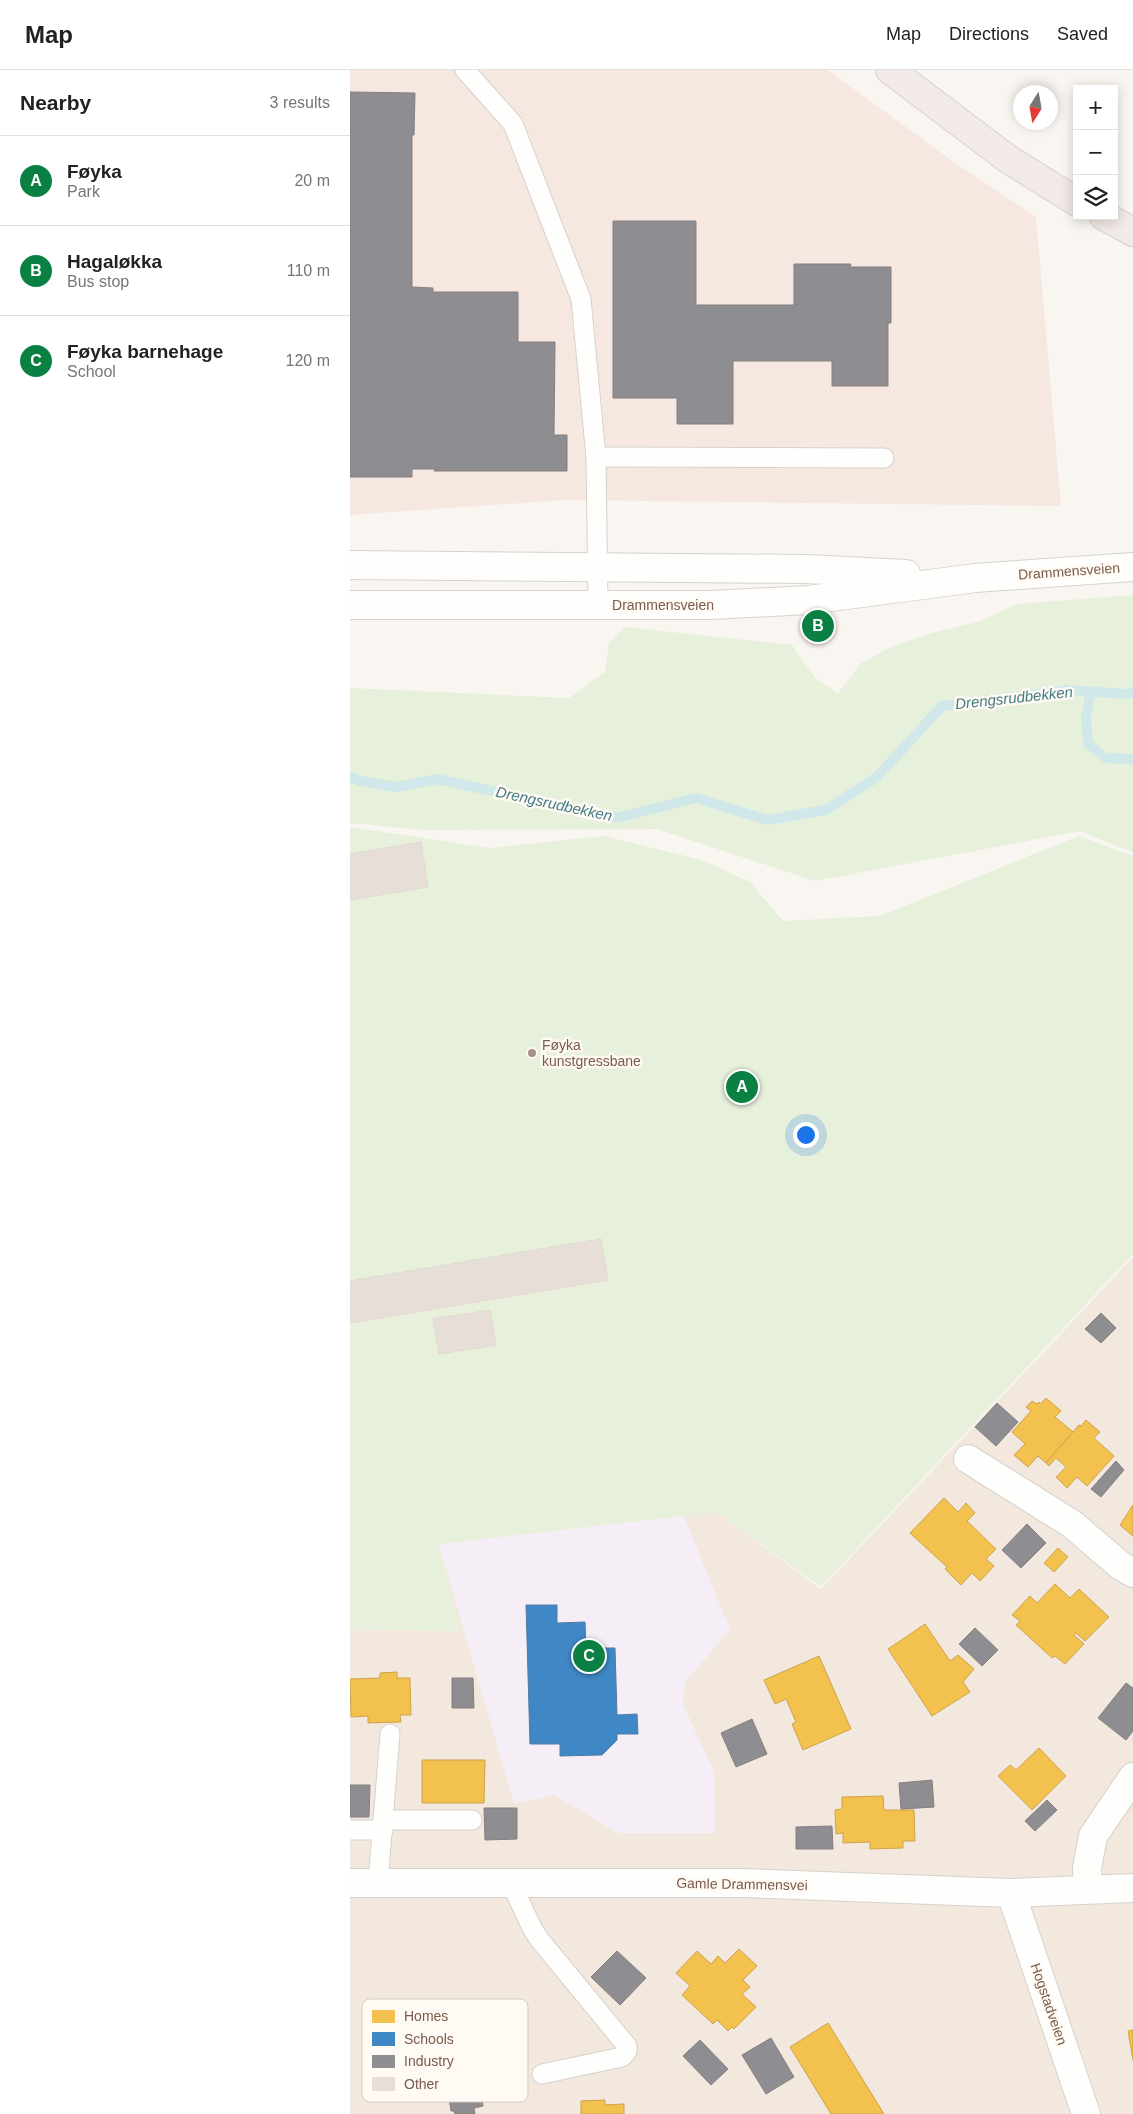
<!DOCTYPE html>
<html lang="en">
<head>
<meta charset="utf-8">
<style>
	:root { --surface:#fff; --page:#f2f2f2; --text:#222; --muted:#767676; --line:#e0e0e0; --accent:#0b8043 }
	body { margin:0; font-family:Arial,sans-serif; background:var(--page); color:var(--text) }
	.controls { position:absolute; right:15px; top:15px; display:grid; overflow:hidden; border-radius:0px; box-shadow:0 2px 12px #0003 }
	.controls button { width:45px; height:45px; display:grid; place-items:center; padding:0; border:0; border-bottom:1px solid var(--line); background:var(--surface); color:var(--text); font:25px sans-serif }
	.compass { position:absolute; left:663px; top:15px; width:45px; height:45px; border-radius:50%; background:var(--surface); box-shadow:0 2px 12px #0003; rotate:191deg }
	.you { position:absolute; left:455px; top:1064px; width:18px; height:18px; margin:-12px; border:4px solid #fff; border-radius:50%; background:#1a73e8; box-shadow:0 0 0 8px #1a73e833 }
	.badge { display:grid; place-items:center; width:32px; height:32px; border-radius:50%; background:var(--accent); color:#fff; font-size:16px; font-weight:700 }
	.pin { position:absolute; translate:-50% -50%; border:2px solid #fff; box-shadow:0 1px 5px #0006 }
	.list { margin:0; padding:0; list-style:none }
	h2 { display:flex; justify-content:space-between; align-items:center; height:65px; margin:0; padding:0 20px; font-size:21px }
	h2 small { font-size:16px; font-weight:400; color:var(--muted) }
	.list li { display:grid; grid-template-columns:32px 1fr auto; gap:15px; align-items:center; box-sizing:border-box; height:90px; padding:0 20px; border-top:1px solid var(--line) }
	.list b { display:block; font-size:19px; white-space:nowrap }
	.list p { margin:0; font-size:16px; white-space:nowrap; color:var(--muted) }
	.list em { font-size:16px; font-style:normal; color:var(--muted) }
	.icon { flex:none; width:28px; height:28px; fill:none; stroke:currentColor; stroke-width:2; stroke-linecap:round; stroke-linejoin:round }
	.map { position:relative; flex:none; width:783px; height:2044px; overflow:hidden }
	header { display:flex; align-items:center; gap:30px; box-sizing:border-box; height:70px; padding:0 25px; background:var(--surface); border-bottom:1px solid var(--line) }
	header strong { font-size:24px }
	nav { display:flex; gap:28px; margin-inline-start:auto; font-size:18px }
	main { display:flex }
	aside { flex:1; background:var(--surface) }
	.map>svg:first-child { display:block }
	.residential { fill:#f2e8de }
	.commercial { fill:#f6e8e1 }
	.education { fill:#f6eef6 }
	.green { fill:#e7f0db }
	.homes { fill:#f2c14e; stroke:#cea34e }
	.schools { fill:#3f88c5; stroke:#517ba1 }
	.industry { fill:#8d8d92; stroke:#877e7d }
	.lines { fill:none; stroke-linecap:round; stroke-linejoin:round }
	.stream { stroke:#d0e8ea; stroke-width:10 }
	.building { fill:#e6ded7; stroke:#e2d8d2 }
	.lane-casing { stroke:#d7d1cb; stroke-width:21 }
	.street-casing { stroke:#d7d1cb; stroke-width:30 }
	.secondary-casing { stroke:#d9d2cb; stroke-width:30 }
	.highway-casing { stroke:#dad1cc; stroke-width:30 }
	.lane { stroke:#fefefd; stroke-width:19 }
	.street { stroke:#fefefd; stroke-width:28 }
	.secondary { stroke:#fefefd; stroke-width:28 }
	.highway { stroke:#f2eae7; stroke-width:28 }
	.poi-dot { fill:#a69286; stroke:#fffaf3; stroke-width:2 }
	.labels { text-anchor:middle; stroke-width:5; stroke-linejoin:round; paint-order:stroke }
	.street-label { font-size:14px; fill:#7a5c4d; stroke:#fffaf3 }
	.poi-label { font-size:14px; fill:#7a5c4d; stroke:#fffaf3; text-anchor:start }
	.water-label { font-size:15px; font-style:italic; fill:#437c86; stroke:#fffaf3 }
	.key { fill:#fffaf3; stroke:#d7cbc1; stroke-width:1 }
	.key-label { font-size:14px; fill:#7a5c4d }
</style>
</head>
<body>
<header>
<strong>Map</strong>
<nav><a>Map</a><a>Directions</a><a>Saved</a></nav>
</header>
<main>
<aside>
<h2>Nearby<small>3 results</small></h2>
<ul class="list">
<li><span class="badge">A</span><div><b>Føyka</b><p>Park</p></div><em>20 m</em></li>
<li><span class="badge">B</span><div><b>Hagaløkka</b><p>Bus stop</p></div><em>110 m</em></li>
<li><span class="badge">C</span><div><b>Føyka barnehage</b><p>School</p></div><em>120 m</em></li>
</ul>
</aside>
<div class="map">
<svg width="783" height="2044" viewBox="0 0 783 2044">
	<rect width="100%" height="100%" fill="#f9f5f0"/>
	<!-- residential -->
	<path class="residential" d="M783 1187V2044H0V1559L109 1561 89 1474 367 1442 471 1519Z"/>
	<!-- commercial -->
	<path class="commercial" d="M0 0H478L605 93 686 147 711 436 215 430 0 445Z"/>
	<!-- education -->
	<path class="education" d="M334 1446 380 1560 335 1612 333 1634 364 1703 365 1763H268L204 1725 164 1734 89 1474Z"/>
	<!-- green -->
	<g class="green">
		<path d="M783 525V782L730 761 465 811 307 759 73 760 0 753V618L219 628 255 602 259 573 275 557 442 575 465 608 488 623 511 593 541 577 582 563 628 552 667 534Z"/>
		<path d="M0 757 140 778 254 766 352 790 400 812 433 851 530 846 729 766 783 786V1184L471 1517 367 1442 89 1474 109 1561 0 1559Z"/>
	</g>
	<!-- homes -->
	<g class="homes">
		<path d="M696 1328 711 1341 705 1347 723 1362 696 1393 688 1386 678 1397 664 1385 675 1374 662 1362 681 1341 676 1337 682 1331 687 1334 689 1332 690 1334Z"/>
		<path d="M736 1350 750 1362 744 1368 764 1386 737 1416 727 1407 717 1418 706 1407 716 1397 706 1388 699 1396 696 1393 729 1355 731 1356Z"/>
		<path d="M594 1428 608 1442 616 1433 625 1443 617 1451 646 1479 636 1489 644 1496 630 1511 622 1503 611 1515 595 1499 597 1497 560 1463Z"/>
		<path d="M783 1435V1466L770 1455Z"/>
		<path d="M708 1478 718 1487 704 1502 694 1493Z"/>
		<path d="M705 1514 720 1528 729 1519 759 1547 735 1571 726 1563 724 1565 734 1574 715 1594 705 1586 702 1588 666 1555 670 1551 662 1545 680 1526 687 1533Z"/>
		<path d="M575 1554 600 1591 608 1585 624 1599 613 1612 620 1622 582 1646 538 1579Z"/>
		<path d="M469 1586 501 1659 453 1680 442 1654 446 1652 436 1629 425 1634 414 1610Z"/>
		<path d="M47 1602V1608H60L61 1645H50L51 1652 18 1653V1646L1 1647 0 1609 30 1608V1603Z"/>
		<path d="M689 1678 716 1706 682 1740 648 1706 660 1695 666 1700Z"/>
		<path d="M72 1690H135L134 1733H72Z"/>
		<path d="M533 1726 534 1740H564L565 1771H553V1778L520 1779V1772L493 1773V1763L486 1764 485 1740 492 1739V1727Z"/>
		<path d="M389 1879 407 1896 393 1910 400 1917 392 1924 406 1937 384 1959 382 1957 378 1961 367 1950 363 1954 332 1925 340 1916 326 1903 347 1881 361 1894 368 1886 375 1893Z"/>
		<path d="M478 1953 534 2044H481L440 1977Z"/>
		<path d="M783 1960V1990L778 1961Z"/>
		<path d="M255 2030V2035L274 2034V2044H231V2031Z"/>
	</g>
	<!-- schools -->
	<path class="schools" d="M176 1535H207V1553L235 1552 236 1578H265L267 1645 287 1644 288 1664H267V1670L252 1685 210 1686V1674H180Z"/>
	<!-- industry -->
	<g class="industry">
		<path d="M0 22 65 23 64 65H62V217L83 218V222H168V272H205L204 365H217V401H84L85 399H62V407H0Z"/>
		<path d="M263 151H346V235H444V194H501L500 197H541V253H538V316H482V291H383V354H327V328H263Z"/>
		<path d="M751 1243 766 1258 751 1273 735 1259Z"/>
		<path d="M647 1333 668 1352 646 1376 625 1357Z"/>
		<path d="M766 1391 774 1400 751 1427 741 1419Z"/>
		<path d="M677 1454 696 1473 671 1498 652 1480Z"/>
		<path d="M625 1558 648 1580 632 1596 609 1574Z"/>
		<path d="M102 1608H123L124 1638H102Z"/>
		<path d="M776 1613 783 1618V1661L776 1670 748 1648Z"/>
		<path d="M402 1649 417 1684 386 1697 371 1663Z"/>
		<path d="M582 1710 584 1737 551 1739 549 1713Z"/>
		<path d="M0 1715H20L19 1747H0Z"/>
		<path d="M697 1730 707 1740 685 1761 675 1751Z"/>
		<path d="M134 1738H167V1769L135 1770Z"/>
		<path d="M482 1756 483 1779H446V1757Z"/>
		<path d="M267 1881 296 1908 270 1935 241 1907Z"/>
		<path d="M421 1968 444 2007 416 2024 392 1985Z"/>
		<path d="M350 1970 378 1999 361 2015 333 1986Z"/>
		<path d="M129 2004 133 2036 124 2038 125 2044H105L104 2041H101L96 2008Z"/>
	</g>
	<g class="lines">
		<!-- stream -->
		<g class="stream">
			<path d="M741 622 736 647 738 673 755 688 783 689"/>
			<path d="M0 707 10 711 47 717 87 709 266 748 346 728 417 750 476 740 527 707 592 636 717 620 777 624 783 622"/>
		</g>
	</g>
	<!-- building -->
	<g class="building">
		<path d="M71 772 78 817 0 830V784Z"/>
		<path d="M251 1169 258 1210 0 1253V1211Z"/>
		<path d="M140 1240 146 1275 89 1284 83 1249Z"/>
	</g>
	<g class="lines">
		<defs>
			<g id="lane">
				<path d="M115 0 163 54 231 229 246 387 248 535"/>
				<path d="M246 387 534 388"/>
				<path d="M34 1750H122"/>
				<path d="M0 1760H33"/>
				<path d="M28 1812 40 1664"/>
				<path d="M161 1813 182 1858 189 1869 277 1976V1981L272 1987 192 2004"/>
			</g>
			<g id="street">
				<path d="M618 1389 722 1454 771 1496 783 1503"/>
				<path d="M0 1813H394L661 1823 783 1818"/>
				<path d="M738 1819 737 1798 743 1766 783 1707"/>
				<path d="M661 1823 736 2044"/>
			</g>
			<g id="secondary">
				<path d="M0 495 456 499 556 504"/>
				<path d="M0 535H362L459 530 625 508 783 497"/>
			</g>
			<g id="highway">
				<path d="M540 0 658 89 727 132"/>
				<path d="M754 146 783 162"/>
			</g>
		</defs>
		<!-- lane casing -->
		<use href="#lane" class="lane-casing"/>
		<!-- street casing -->
		<use href="#street" class="street-casing"/>
		<!-- secondary casing -->
		<use href="#secondary" class="secondary-casing"/>
		<!-- highway casing -->
		<use href="#highway" class="highway-casing"/>
		<!-- lane -->
		<use href="#lane" class="lane"/>
		<!-- street -->
		<use href="#street" class="street"/>
		<!-- secondary -->
		<use href="#secondary" class="secondary"/>
		<!-- highway -->
		<use href="#highway" class="highway"/>
	</g>
	<!-- markers -->
	<circle class="poi-dot" cx="182" cy="983" r="5"/>
	<g class="labels">
		<!-- street labels -->
		<g class="street-label">
			<text transform="translate(719 501) rotate(-4)" y="5">Drammensveien</text>
			<text x="313" y="540">Drammensveien</text>
			<text transform="translate(392 1814) rotate(1)" y="5">Gamle Drammensvei</text>
			<text transform="translate(699 1934) rotate(71)" y="5">Hogstadveien</text>
		</g>
		<!-- poi labels -->
		<g class="poi-label">
			<text x="192" y="980">Føyka<tspan x="192" dy="16">kunstgressbane</tspan></text>
		</g>
		<!-- water labels -->
		<g class="water-label">
			<text transform="translate(664 628) rotate(-6)" y="5">Drengsrudbekken</text>
			<text transform="translate(204 734) rotate(12)" y="5">Drengsrudbekken</text>
		</g>
	</g>
	<!-- legend -->
	<rect x="12" y="1929" width="166" height="103" rx="8" class="key"/>
	<rect x="22" y="1940" width="23" height="13" fill="#f2c14e"/>
	<rect x="22" y="1962" width="23" height="14" fill="#3f88c5"/>
	<rect x="22" y="1985" width="23" height="13" fill="#8d8d92"/>
	<rect x="22" y="2007" width="23" height="14" fill="#e6ded7"/>
	<g class="key-label">
		<text x="54" y="1951">Homes</text>
		<text x="54" y="1974">Schools</text>
		<text x="54" y="1996">Industry</text>
		<text x="54" y="2019">Other</text>
	</g>
</svg>
<div class="controls">
<button>+</button>
<button>−</button>
<button><svg class="icon" aria-label="layers" viewBox="0 0 24 24"><path d="M12 4l9 5-9 5-9-5zM3 14l9 5 9-5"/></svg></button>
</div>
<svg class="compass" viewBox="-18 -18 36 36"><path d="M0-13l5 13h-10z" fill="#e53935"/><path d="M0 13l5-13h-10z" fill="#767676"/></svg>
<div class="you"></div>
<div class="pin badge" style="left:392px;top:1017px">A</div>
<div class="pin badge" style="left:468px;top:556px">B</div>
<div class="pin badge" style="left:239px;top:1586px">C</div>
</div>
</main>
</body>
</html>
